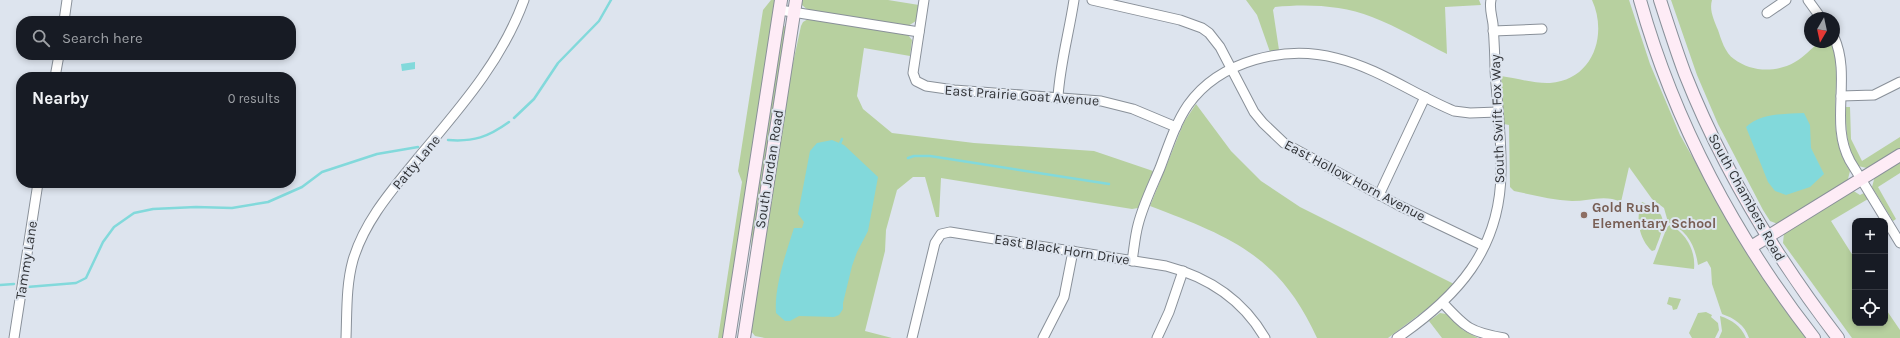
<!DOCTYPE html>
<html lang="en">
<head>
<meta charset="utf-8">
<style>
	:root { --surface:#171b24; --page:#20242c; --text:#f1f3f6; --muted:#9ea1a6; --line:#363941 }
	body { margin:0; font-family:Karla,sans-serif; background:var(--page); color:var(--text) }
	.controls { position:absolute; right:12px; bottom:12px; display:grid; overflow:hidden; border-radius:8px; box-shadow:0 2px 6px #0003 }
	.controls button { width:36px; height:36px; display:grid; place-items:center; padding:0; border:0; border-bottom:1px solid var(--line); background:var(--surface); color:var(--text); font:20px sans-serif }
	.compass { position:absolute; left:1804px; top:12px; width:36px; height:36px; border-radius:50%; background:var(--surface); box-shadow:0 2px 6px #0003; rotate:189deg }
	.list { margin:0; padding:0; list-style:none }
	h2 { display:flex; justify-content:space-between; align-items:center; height:52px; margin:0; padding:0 16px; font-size:17px }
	h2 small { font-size:13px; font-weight:400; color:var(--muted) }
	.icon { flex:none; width:22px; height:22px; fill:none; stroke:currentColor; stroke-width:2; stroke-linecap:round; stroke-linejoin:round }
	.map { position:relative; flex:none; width:1900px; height:338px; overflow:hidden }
	.search { position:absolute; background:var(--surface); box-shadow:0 2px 6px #0003; left:16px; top:16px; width:280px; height:44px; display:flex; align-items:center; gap:10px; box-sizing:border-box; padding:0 14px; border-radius:16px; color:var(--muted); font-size:15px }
	.panel { position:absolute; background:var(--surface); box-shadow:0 2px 6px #0003; left:16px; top:72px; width:280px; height:116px; border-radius:16px }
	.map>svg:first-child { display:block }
	.green { fill:#b7d09f }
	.water { fill:#82d9db }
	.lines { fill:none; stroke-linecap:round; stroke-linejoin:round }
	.stream { stroke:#82d9db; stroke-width:2.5 }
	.street-casing { stroke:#899099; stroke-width:11 }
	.secondary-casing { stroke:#899099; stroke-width:14 }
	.street { stroke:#fff; stroke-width:9 }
	.secondary { stroke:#feecf6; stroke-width:12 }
	.education-dot { fill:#8d6e63; stroke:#dde4ee; stroke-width:1.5 }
	.labels { text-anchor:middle; stroke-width:4; stroke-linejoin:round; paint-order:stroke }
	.street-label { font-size:14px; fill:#303236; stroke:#dde4ee }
	.education-label { font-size:14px; font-weight:bold; fill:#785e54; stroke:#dde4ee; text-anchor:start }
</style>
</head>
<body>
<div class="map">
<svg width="1900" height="338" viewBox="0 0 1900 338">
	<rect width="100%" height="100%" fill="#dde4ee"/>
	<!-- green -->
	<g class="green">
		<path d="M771 0H777L725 338H718L742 182 738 171 763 10Z"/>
		<path d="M801 0H888L919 5 916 21 908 26 809 11 802 5Z"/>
		<path d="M1246 0H1479L1481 5 1445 7 1447 54C1423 42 1398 27 1372 17 1341 5 1307 4 1275 7L1273 10 1279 50 1270 52 1257 15Z"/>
		<path d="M1592 0H1629L1650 64 1680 135 1747 254 1784 309 1806 338H1749C1745 325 1734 318 1722 314L1712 284 1711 268 1707 261 1698 265C1695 245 1687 230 1668 222L1664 208 1652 199 1629 167 1621 202C1605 194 1589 201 1572 201 1553 200 1533 195 1514 191L1510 187 1509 125 1504 124 1501 76C1515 78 1537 84 1550 83 1593 80 1608 35 1592 0Z"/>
		<path d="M1671 0H1712C1709 10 1714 20 1718 30 1721 39 1725 53 1734 59 1751 72 1776 73 1795 62 1804 57 1811 49 1819 42H1831C1836 53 1836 66 1836 78 1836 113 1830 140 1850 171L1847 183 1778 224 1770 221 1763 210 1718 124 1697 75Z"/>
		<path d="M808 19 908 35 912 40 910 56 864 48 857 96 863 109 892 133 974 143 1094 151 1153 171 1138 208 1132 209 941 178 939 217H936L925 177H913L897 190 886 230 885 251 865 331 892 338H765L755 336 751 331 788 86 801 26 803 22Z"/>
		<path d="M786 24H788L753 250H751L753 210 782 30Z"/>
		<path d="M1196 104 1231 151 1261 181 1300 207 1454 284 1436 302 1388 338H1317C1279 255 1231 237 1150 206L1184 122Z"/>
		<path d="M1846 107H1850L1851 139 1862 161 1900 137V150L1871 169 1858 166C1846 144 1846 132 1846 107Z"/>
		<path d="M1900 160V173L1878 187 1896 219 1893 221 1872 187 1875 176Z"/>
		<path d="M1852 190 1860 195 1864 193 1868 199 1831 221 1855 259V323H1885V308L1900 330V338H1852L1783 243 1784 233Z"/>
		<path d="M1642 202C1671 212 1664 227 1655 250L1652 251C1639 239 1635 218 1642 202Z"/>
		<path d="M1670 225C1686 233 1696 251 1694 269L1653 264 1667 227Z"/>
		<path d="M1669 297 1681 299 1677 309 1673 310 1672 306 1667 304Z"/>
		<path d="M1706 312 1712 315 1711 317 1718 323 1719 330 1715 338H1692L1689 333 1698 313Z"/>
		<path d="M1440 313 1446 314 1463 330 1478 338H1442L1429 321Z"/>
		<path d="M1720 316C1732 320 1741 326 1746 338H1719L1722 331Z"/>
	</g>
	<!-- water -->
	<g class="water">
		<path d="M415 62V69L402 71 401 64Z"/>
		<path d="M1804 113 1810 125 1811 148 1824 174 1810 187 1786 195 1775 191 1768 182 1746 127C1761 113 1784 114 1804 113Z"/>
		<path d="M832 140 844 145 878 177 868 231 857 252 852 266 843 303V309L839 315 834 317 799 316 790 321H785L776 313C774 287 786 253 794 228H802L804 222 798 214 810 151 817 143Z"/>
	</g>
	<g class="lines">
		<!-- stream -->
		<g class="stream">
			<path d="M514 118 534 99 558 63 599 21 611 0"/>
			<path d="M448 140C474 142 488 137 509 122"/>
			<path d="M839 146 842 139"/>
			<path d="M908 158 914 156H930L1109 184"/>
			<path d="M0 285 14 284"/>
			<path d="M27 287 76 283 86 278 103 242 114 227 134 213 153 209 196 207 232 208 268 202 302 187 322 172 377 154 418 147"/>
		</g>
		<defs>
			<g id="street">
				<path d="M924 0 913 73 916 81 926 86 954 90 1101 101 1133 109 1176 127"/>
				<path d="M1092 0 1180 20 1202 28 1209 33 1220 47 1254 112 1263 123 1284 143 1398 205 1484 246"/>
				<path d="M1808 0 1821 18"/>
				<path d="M780 10 919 32"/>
				<path d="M1767 13 1786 0"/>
				<path d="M64 21 67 0"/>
				<path d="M1493 31 1542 29"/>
				<path d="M1834 37C1852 77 1829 123 1850 161L1900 243"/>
				<path d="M55 77 59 55"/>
				<path d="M1841 96 1874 95 1900 82"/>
				<path d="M1058 97C1060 64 1069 33 1074 0"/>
				<path d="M1379 195 1425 97"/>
				<path d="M1132 261C1134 249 1135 236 1138 225 1143 205 1152 187 1160 168 1168 147 1175 124 1188 105 1220 60 1285 45 1336 58 1378 68 1415 95 1454 111L1470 113 1498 112"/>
				<path d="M1443 303C1466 328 1470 332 1504 338"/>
				<path d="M14 338 38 183"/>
				<path d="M346 338C347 312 346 285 353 260 365 220 393 189 418 158 459 109 502 61 524 0"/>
				<path d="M912 338 935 243 941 234 950 232 1166 266C1208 277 1243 300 1265 338"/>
				<path d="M1043 338 1064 297 1073 251"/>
				<path d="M1157 338 1169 312 1183 271"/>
				<path d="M1397 338C1457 297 1500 250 1501 173 1502 139 1497 104 1495 70 1495 54 1494 39 1493 24 1492 16 1489 8 1491 0"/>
			</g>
			<g id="secondary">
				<path d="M1640 0C1674 122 1736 238 1814 338"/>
				<path d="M1660 0C1668 25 1676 50 1685 74 1723 170 1776 257 1838 338"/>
				<path d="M1751 247 1900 155"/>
				<path d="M729 338 781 0"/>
				<path d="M744 338 796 0"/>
			</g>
		</defs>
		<!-- street casing -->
		<use href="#street" class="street-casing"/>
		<!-- secondary casing -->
		<use href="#secondary" class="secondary-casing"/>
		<!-- street -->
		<use href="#street" class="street"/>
		<!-- secondary -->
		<use href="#secondary" class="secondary"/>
	</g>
	<!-- markers -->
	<circle class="education-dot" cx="1584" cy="215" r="4"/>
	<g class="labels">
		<!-- street labels -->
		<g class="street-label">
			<text transform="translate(1022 95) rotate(4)" y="5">East Prairie Goat Avenue</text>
			<text transform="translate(1497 119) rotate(-92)" y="5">South Swift Fox Way</text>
			<text transform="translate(416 162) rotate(-50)" y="5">Patty Lane</text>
			<text transform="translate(769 169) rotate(-81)" y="5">South Jordan Road</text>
			<text transform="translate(1355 180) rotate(28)" y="5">East Hollow Horn Avenue</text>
			<text transform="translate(1747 197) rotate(61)" y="5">South Chambers Road</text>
			<text transform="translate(1062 249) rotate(9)" y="5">East Black Horn Drive</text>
			<text transform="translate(26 260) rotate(-81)" y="5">Tammy Lane</text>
		</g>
		<!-- education labels -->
		<g class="education-label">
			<text x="1592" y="212">Gold Rush<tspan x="1592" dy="16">Elementary School</tspan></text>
		</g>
	</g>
</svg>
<div class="controls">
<button>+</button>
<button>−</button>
<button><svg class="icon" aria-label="locate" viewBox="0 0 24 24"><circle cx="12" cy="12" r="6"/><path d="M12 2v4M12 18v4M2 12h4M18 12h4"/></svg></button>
</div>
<svg class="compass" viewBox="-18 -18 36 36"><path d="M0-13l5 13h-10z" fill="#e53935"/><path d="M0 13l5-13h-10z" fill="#9ea1a6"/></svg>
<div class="search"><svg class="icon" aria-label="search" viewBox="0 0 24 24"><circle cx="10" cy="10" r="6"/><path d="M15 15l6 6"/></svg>Search here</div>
<section class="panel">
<h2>Nearby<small>0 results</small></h2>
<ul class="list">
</ul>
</section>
</div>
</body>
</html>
